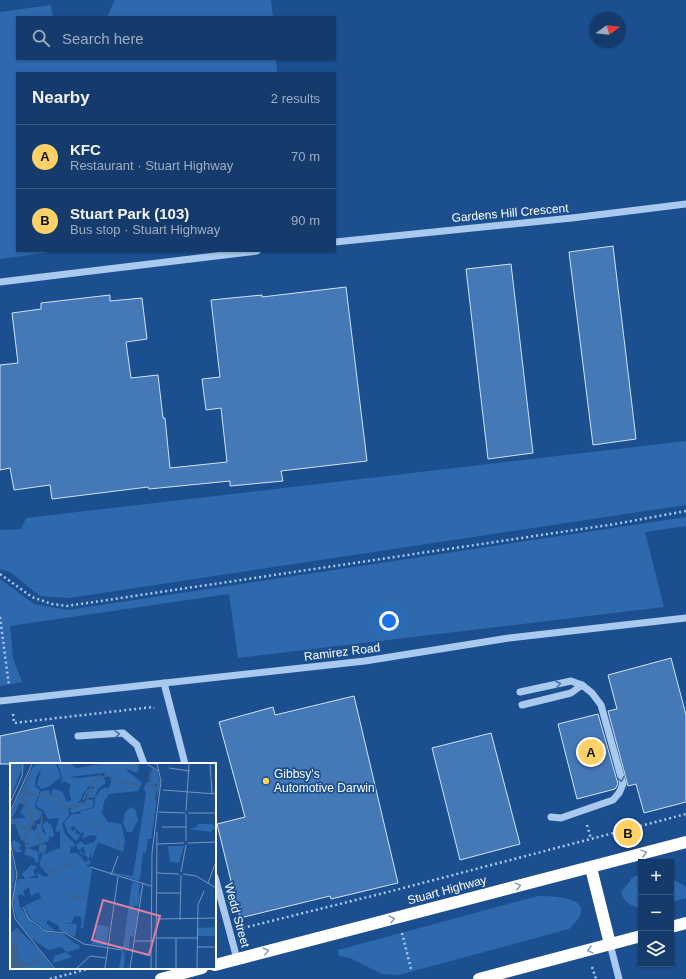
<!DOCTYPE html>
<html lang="en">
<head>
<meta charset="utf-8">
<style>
	:root { --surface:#143b6b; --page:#1d4271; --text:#f1f3f6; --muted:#9dadc1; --line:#33557e; --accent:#ffd166 }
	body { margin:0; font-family:Arial,sans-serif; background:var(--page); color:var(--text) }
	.controls { position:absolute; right:12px; bottom:12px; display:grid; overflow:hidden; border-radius:0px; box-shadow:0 1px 3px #0004 }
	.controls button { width:36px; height:36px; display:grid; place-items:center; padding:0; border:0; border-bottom:1px solid var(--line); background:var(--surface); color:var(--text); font:20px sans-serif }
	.compass { position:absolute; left:590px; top:12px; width:36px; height:36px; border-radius:50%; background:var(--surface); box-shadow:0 1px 3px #0004; rotate:75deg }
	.you { position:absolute; left:389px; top:621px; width:14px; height:14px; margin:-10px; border:3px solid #fff; border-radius:50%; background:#1a73e8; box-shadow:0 0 0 6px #1a73e833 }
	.badge { display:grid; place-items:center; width:26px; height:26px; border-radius:50%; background:var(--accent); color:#111; font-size:13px; font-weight:700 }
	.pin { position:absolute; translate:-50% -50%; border:2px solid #fff; box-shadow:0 1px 4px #0006 }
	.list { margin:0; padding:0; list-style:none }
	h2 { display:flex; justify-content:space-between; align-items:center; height:52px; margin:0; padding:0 16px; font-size:17px }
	h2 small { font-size:13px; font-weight:400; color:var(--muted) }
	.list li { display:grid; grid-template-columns:26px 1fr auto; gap:12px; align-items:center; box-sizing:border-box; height:64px; padding:0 16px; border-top:1px solid var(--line) }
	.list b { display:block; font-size:15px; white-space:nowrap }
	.list p { margin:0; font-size:13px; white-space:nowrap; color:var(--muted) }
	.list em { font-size:13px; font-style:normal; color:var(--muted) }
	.icon { flex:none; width:22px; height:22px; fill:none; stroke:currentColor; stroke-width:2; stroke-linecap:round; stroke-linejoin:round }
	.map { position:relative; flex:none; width:686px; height:979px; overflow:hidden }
	.search { position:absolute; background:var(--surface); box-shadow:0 1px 3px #0004; left:16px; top:16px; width:320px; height:44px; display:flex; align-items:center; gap:10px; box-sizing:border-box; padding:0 14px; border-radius:0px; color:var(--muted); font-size:15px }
	.panel { position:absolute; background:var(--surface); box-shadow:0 1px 3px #0004; left:16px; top:72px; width:320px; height:180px; border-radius:0px }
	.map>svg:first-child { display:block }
	.green { fill:#2e69ad }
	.building { fill:#4478b7; stroke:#cfe3fa }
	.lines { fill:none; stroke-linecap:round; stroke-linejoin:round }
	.path { stroke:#a9c9ee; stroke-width:2.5; stroke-dasharray:2 3; stroke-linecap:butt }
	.minor { stroke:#a9c9ee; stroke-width:7 }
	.highway { stroke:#fff; stroke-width:12 }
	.oneway { stroke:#4674ac }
	.oneway2 { stroke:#829ec1 }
	.poi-dot { fill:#ffd166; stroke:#1b4f8f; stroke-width:1.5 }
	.labels { text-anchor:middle; stroke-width:3.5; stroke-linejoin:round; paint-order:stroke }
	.street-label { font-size:12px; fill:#fff; stroke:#1b4f8f }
	.poi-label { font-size:12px; fill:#fff; stroke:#1b4f8f; text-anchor:start }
	.inset-river { fill:none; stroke:#3c6290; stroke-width:2 }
	.inset-road { fill:none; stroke:#7695bc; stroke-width:1 }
	.view { fill:#dd80a5; fill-opacity:0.15; stroke:#dd80a5; stroke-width:2 }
	.inset-edge { fill:none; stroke:#fff; stroke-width:2 }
</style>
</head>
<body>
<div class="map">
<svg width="686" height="979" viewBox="0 0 686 979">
	<rect width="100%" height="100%" fill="#1b4f8f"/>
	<!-- green -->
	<g class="green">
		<path d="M115 0H271L273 17H107Z"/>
		<path d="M51 5 53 17H17V59H276L277 73H17V251H58L0 259V12Z"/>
		<path d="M686 441V505L69 598 40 596 10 572 0 569V530L21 529 26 518Z"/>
		<path d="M686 517V526L645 532 664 607 238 658 229 594 10 626 13 658 22 682 0 686V579L34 604 68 610Z"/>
		<path d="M641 873V908C631 906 624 903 621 892L632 878Z"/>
		<path d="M671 878 686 887V898L671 902Z"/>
		<path d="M538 896C561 896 602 899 569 929L399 975 382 974 350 958 339 956 338 950Z"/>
	</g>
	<!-- building -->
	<g class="building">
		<path d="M613 246 636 439 593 445 569 252Z"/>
		<path d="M511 264 533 453 488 459 466 269Z"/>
		<path d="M346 287 367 461 281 471 283 481 230 486V481L149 489 148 487 52 499 50 485 14 490 10 468 0 470V365L18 363 12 313 41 309V303L110 295V301L142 298 147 339 126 342 131 378 158 375 163 418H165L170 468 227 462 221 408 206 410 202 379 220 377 211 300 262 295V297Z"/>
		<path d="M671 658 686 715V802L644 813 636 784 628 786 608 711 617 709 608 675Z"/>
		<path d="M354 696 398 883 331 899 330 896 240 918 217 824 245 817 219 722 273 707 275 715Z"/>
		<path d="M598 714 618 784 615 789 577 799 558 724Z"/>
		<path d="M53 725 61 764H0V736Z"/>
		<path d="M491 733 520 844 460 860 432 748Z"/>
	</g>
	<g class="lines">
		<!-- path -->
		<g class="path">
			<path d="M0 574 32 597 52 604 67 606 615 524 686 511"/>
			<path d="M0 617 9 686"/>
			<path d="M13 714 14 723 153 707 154 708"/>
			<path d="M587 825 591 839"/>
			<path d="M243 928 392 891 686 814"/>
			<path d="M402 933 411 969"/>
			<path d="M592 967 596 979"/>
			<path d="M50 979 92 968"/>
		</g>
		<!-- minor -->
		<g class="minor">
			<path d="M335 242 572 218 686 204"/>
			<path d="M0 282 257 251"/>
			<path d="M164 683 185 764"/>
			<path d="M520 692 571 681 582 685 592 693 601 705 623 784 619 793 613 800 561 818 551 817"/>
			<path d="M0 701 365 661 509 638 686 618"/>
			<path d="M522 705 571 693 582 685"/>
			<path d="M78 736 123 733 137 745 144 764"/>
			<path d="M215 877 237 959"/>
			<path d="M610 944 619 979"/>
		</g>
		<!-- highway -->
		<g class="highway">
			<path d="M591 868 610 944"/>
			<path d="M671 927 686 923"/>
			<path d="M215 965 686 842"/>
			<path d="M161 979 202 968"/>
			<path d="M479 979 641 936"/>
		</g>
	</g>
	<!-- one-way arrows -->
	<defs><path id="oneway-chevron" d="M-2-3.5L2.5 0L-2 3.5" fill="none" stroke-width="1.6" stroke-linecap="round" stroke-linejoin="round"/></defs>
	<g class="oneway">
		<use href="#oneway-chevron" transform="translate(558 684) rotate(-12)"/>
		<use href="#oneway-chevron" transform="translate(117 734) rotate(-3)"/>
		<use href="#oneway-chevron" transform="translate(621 779) rotate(80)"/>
	</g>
	<g class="oneway2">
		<use href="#oneway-chevron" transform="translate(644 853) rotate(-15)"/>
		<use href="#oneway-chevron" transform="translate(518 886) rotate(-15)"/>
		<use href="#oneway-chevron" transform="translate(392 919) rotate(-14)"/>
		<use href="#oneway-chevron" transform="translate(590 950) rotate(165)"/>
		<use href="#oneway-chevron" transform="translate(266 951) rotate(-14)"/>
	</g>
	<!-- markers -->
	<circle class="poi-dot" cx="266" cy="781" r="4"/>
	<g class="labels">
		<!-- street labels -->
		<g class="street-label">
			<text transform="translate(510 213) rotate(-5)" y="4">Gardens Hill Crescent</text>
			<text transform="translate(342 652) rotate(-7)" y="4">Ramirez Road</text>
			<text transform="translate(447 890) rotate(-15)" y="4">Stuart Highway</text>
			<text transform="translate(237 915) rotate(75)" y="4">Wedd Street</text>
		</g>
		<!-- poi labels -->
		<g class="poi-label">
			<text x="274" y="778">Gibbsy's<tspan x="274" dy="14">Automotive Darwin</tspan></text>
		</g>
	</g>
	<!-- overview -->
	<g transform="translate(10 763)">
		<rect width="206" height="206" fill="#1b4f8f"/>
		<path d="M0 1H12V5L0 37ZM24 1 23 6 26 1H46L51 14 38 24 31 26 27 22 31 6 26 14 25 23 30 27 25 43 26 46 33 49 29 56 23 59 21 66 26 69 27 61H31L32 68 37 72 32 63 36 58 42 63 44 72 42 75 39 73V78L18 85 28 89 29 98 26 100 24 95 14 91 18 80 11 77 5 61H0V56L16 55 10 49 14 43 12 40 9 41 2 56 0 51ZM48 1H61L66 5 92 1H128L129 6 127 10 114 5 132 20 128 28 99 31 94 39 92 50 98 59 111 61 115 77 113 89 88 79 79 102 75 100 82 107 73 166 69 163 72 162 71 154 65 153 61 160H51L67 161 65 174 49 167V163L38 157 36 160 45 168 36 167 22 157 14 143 31 135 29 129 21 133 19 124 13 128 15 134 10 131 8 134 10 144 23 161 36 169 53 171 66 181 70 182 69 186 57 189 51 184 38 187 20 174 7 158 3 139 4 124 9 116H15L12 111 21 102 27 103 23 109 26 112 18 115H28L27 109 34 114 39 113 29 102 33 90 29 91V82L35 81 37 83 34 92 43 87 41 91 44 87 50 85V69L45 68 49 55 38 56 34 48 26 43 31 28 39 27 40 34 43 26 52 28 57 39 61 37 59 26 61 22 54 18 51 21 52 14ZM94 10 101 15V20L98 26 95 24 90 27 85 35 84 45 71 48 70 51H62L54 60 58 70 66 78 71 72 65 70 66 66 63 68 60 65 63 63 71 70 74 69 72 76 81 72 87 73 81 87V97L75 99 67 90H60L61 83 64 85 65 81 55 71 52 61 60 51 58 49 59 45 62 44 59 48 63 50 83 44V36L80 37 77 34 75 39 66 40 71 37 72 32 80 22 85 25 77 27 72 36 74 37 78 29V34L84 35 88 26 95 20V17L91 12 70 15 60 14ZM140 6H142L146 8 147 7 150 19 147 35V21L142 22 146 24 144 38 146 35V42L141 76H138L136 90 133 89 130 118 129 114V118L103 110 104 106 105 110 123 113 136 30 134 25 137 19 140 20 142 7ZM120 44 125 46 128 57 122 69H117L113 61 115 50ZM188 61H202L206 66H202V69L178 66 187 64ZM4 77 11 82 9 85 12 89H5L1 79ZM71 78 75 82 84 79 78 98 77 93 69 90 72 87 71 90 75 91V89L74 84 68 87 66 82ZM0 81 5 112 0 140ZM158 83H174L169 100 160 99ZM122 119 130 121 128 136 132 122 128 143H124L123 148H128L124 174 120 173 119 186 122 188 116 187 114 205H109L112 187 114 188V200L115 187 113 184ZM85 161 99 164 96 183 81 181 86 173 84 170ZM206 164V173H188V165ZM7 165 29 187 42 205H0V170ZM56 189 62 194 43 200 44 193Z" fill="#2e69ad" fill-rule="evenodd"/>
		<path d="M5 179 8 181 7 195 18 202 15 205H0V185Z" fill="#3c6290"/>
		<path class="inset-river" d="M21 8 12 34 24 62M139 22 141 8M137 24 142 22 146 24 144 38M11 30 47 34 55 44H60L76 41 82 18 93 14 98 12 107 19 129 22M19 48 29 50 32 55 31 62M76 56 96 68M4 57 12 65 19 66M25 66 35 89M107 75 110 87M17 88 15 76 22 59M34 100 44 115M40 110 63 100M58 129 64 135H74M6 178 8 165M17 202 31 195"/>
		<path class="inset-road" d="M137 1 148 8M200 1 202 31M159 5 180 8M153 27 206 31M0 40 12 13 13 1M176 48 179 1M0 49 22 1M149 49 175 50M178 50H206M152 64H176M0 78 7 112 2 139 5 156 44 205M176 78V51M178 80 206 79M147 81 174 80M80 104 141 123M171 109 176 82M147 110 169 111M173 111 186 113 206 125M101 112 108 93M198 120 206 99M147 130H171M13 144 19 156 35 168 55 170 74 181 112 187M147 156 206 155M170 157 171 112M146 175H187M124 178H142M187 184H206M67 205 80 193 97 195M95 205 108 114M120 205 133 120M141 205 142 90 151 18 147 1M146 205 147 69M166 205V175M187 205 188 142 194 128"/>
		<path class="view" d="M93 137 150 153 139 192 82 177Z"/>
		<rect width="206" height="206" class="inset-edge"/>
	</g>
</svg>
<div class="controls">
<button>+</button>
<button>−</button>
<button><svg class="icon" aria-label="layers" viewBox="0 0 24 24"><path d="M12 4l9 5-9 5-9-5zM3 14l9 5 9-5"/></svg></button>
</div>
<svg class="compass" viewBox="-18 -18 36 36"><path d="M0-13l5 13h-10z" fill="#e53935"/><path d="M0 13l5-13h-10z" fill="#9dadc1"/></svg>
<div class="you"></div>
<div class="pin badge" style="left:591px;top:752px">A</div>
<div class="pin badge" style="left:628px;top:833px">B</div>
<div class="search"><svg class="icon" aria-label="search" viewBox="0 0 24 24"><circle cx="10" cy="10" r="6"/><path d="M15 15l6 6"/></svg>Search here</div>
<section class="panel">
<h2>Nearby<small>2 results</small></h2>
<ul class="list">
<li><span class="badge">A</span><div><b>KFC</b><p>Restaurant · Stuart Highway</p></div><em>70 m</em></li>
<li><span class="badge">B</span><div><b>Stuart Park (103)</b><p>Bus stop · Stuart Highway</p></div><em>90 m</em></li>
</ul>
</section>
</div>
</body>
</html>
